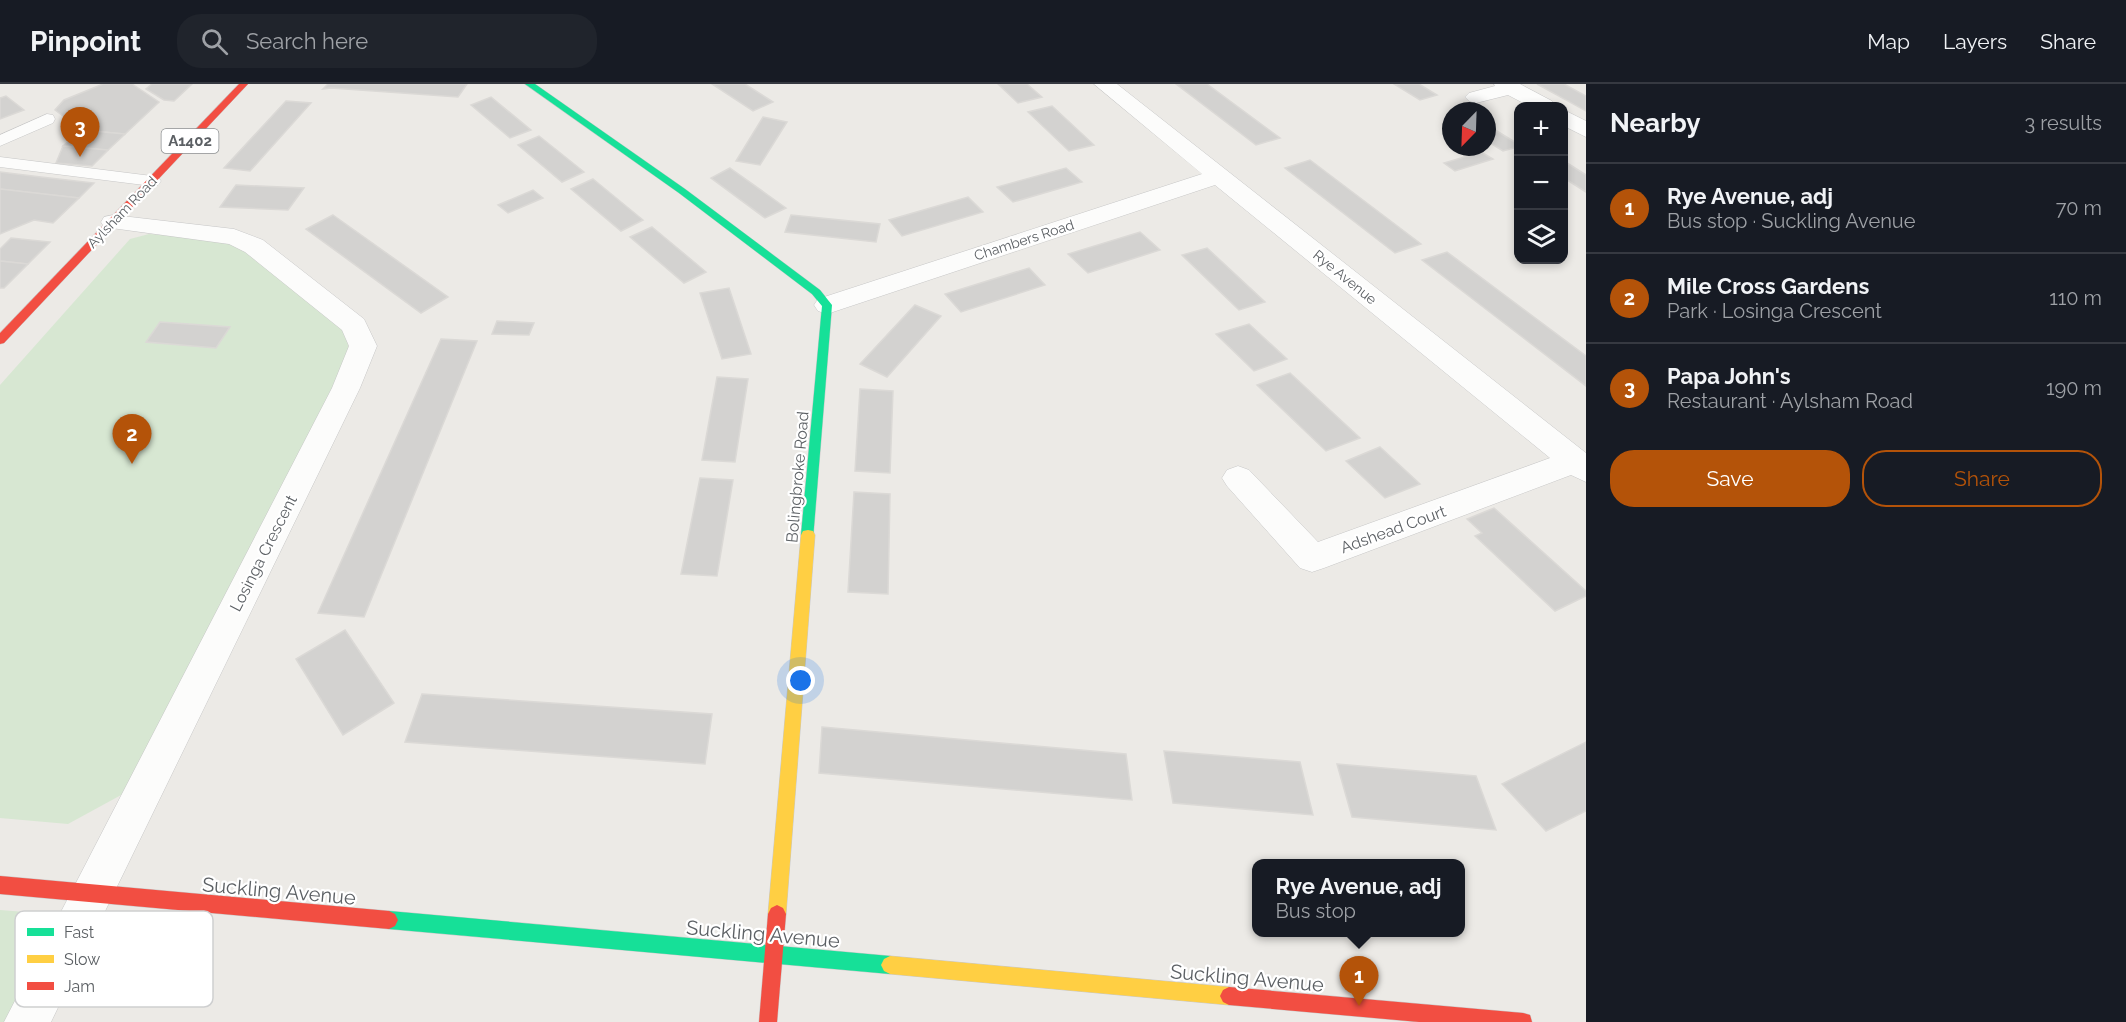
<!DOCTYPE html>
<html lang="en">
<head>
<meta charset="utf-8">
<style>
	:root { --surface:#171b24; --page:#20242c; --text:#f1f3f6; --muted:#9ea1a6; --line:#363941; --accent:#b45309 }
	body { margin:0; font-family:Raleway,sans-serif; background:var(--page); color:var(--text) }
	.controls { position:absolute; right:18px; top:18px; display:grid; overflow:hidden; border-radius:12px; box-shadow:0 3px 9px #0003 }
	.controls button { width:54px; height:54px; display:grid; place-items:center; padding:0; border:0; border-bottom:2px solid var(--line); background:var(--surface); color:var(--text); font:30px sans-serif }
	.compass { position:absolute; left:1442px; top:18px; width:54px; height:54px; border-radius:50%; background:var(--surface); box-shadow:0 3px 9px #0003; rotate:203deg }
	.you { position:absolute; left:801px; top:597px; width:21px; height:21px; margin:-15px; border:4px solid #fff; border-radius:50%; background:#1a73e8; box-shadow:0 0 0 9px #1a73e833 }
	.badge { display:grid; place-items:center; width:39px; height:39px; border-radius:50%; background:var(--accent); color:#fff; font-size:20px; font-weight:700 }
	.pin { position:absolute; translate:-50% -50px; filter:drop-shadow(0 2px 3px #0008) }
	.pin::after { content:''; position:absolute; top:32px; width:21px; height:18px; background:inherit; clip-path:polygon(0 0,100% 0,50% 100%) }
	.popup { position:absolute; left:1252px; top:775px; width:213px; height:78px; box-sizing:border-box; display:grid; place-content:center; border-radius:12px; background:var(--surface); filter:drop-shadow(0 2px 4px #0005); font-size:20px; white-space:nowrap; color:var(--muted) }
	.popup b { font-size:22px; color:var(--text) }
	.popup::after { content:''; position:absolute; left:50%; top:100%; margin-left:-12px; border:12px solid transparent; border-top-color:var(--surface) }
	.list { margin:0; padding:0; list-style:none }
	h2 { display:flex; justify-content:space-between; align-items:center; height:78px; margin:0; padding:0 24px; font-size:26px }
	h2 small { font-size:20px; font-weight:400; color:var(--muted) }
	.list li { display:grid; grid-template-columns:39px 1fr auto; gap:18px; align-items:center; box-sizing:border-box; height:90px; padding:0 24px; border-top:2px solid var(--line) }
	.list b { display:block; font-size:22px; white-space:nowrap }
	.list p { margin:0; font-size:20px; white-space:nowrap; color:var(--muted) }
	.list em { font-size:20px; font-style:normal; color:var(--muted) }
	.actions { display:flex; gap:12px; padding:18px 24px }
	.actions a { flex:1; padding:14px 0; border:2px solid var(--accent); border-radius:24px; text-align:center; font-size:21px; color:var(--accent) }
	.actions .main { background:var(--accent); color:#fff }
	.icon { flex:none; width:33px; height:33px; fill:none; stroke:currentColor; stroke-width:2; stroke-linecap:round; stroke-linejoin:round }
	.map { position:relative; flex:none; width:1586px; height:938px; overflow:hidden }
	header { display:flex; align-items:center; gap:36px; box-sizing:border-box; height:84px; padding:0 30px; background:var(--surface); border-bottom:2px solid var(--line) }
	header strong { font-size:28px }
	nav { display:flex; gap:33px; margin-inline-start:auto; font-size:21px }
	.search { width:420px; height:54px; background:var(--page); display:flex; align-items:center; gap:15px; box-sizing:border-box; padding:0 21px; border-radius:24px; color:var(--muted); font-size:22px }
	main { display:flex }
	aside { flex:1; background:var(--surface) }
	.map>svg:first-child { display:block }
	.green { fill:#d7e7d2 }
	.building { fill:#d3d2d0; stroke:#dbd9d6; stroke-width:1.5 }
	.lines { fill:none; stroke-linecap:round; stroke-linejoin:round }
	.lane-casing { stroke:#c7c7c7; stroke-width:1 }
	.street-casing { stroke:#c7c7c7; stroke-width:1 }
	.fast-casing { stroke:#c8c8c8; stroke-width:1 }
	.slow-casing { stroke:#c8c8c8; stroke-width:1 }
	.jam-casing { stroke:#c8c8c8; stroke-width:1 }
	.lane { fill:#fcfcfb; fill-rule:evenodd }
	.street { fill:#fcfcfb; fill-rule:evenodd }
	.fast { fill:#16e098; fill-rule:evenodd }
	.slow { fill:#ffcf43; fill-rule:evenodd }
	.jam { fill:#f24e42; fill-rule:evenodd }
	.labels { text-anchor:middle; stroke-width:4.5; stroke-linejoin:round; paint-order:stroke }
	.far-street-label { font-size:14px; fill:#5c6064; stroke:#fff }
	.shield { fill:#fff; stroke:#8d9092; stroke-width:1.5 }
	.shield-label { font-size:15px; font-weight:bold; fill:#5c6064 }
	.street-label { font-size:16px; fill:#5c6064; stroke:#fff }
	.near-street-label { font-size:20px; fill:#5c6064; stroke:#fff }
	.key { fill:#fff; stroke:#cecfd0; stroke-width:1.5 }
	.key-label { font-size:16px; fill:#5c6064 }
</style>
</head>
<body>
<header>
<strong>Pinpoint</strong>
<div class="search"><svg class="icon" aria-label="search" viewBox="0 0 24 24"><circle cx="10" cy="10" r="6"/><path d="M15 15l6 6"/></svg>Search here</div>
<nav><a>Map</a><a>Layers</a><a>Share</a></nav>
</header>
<main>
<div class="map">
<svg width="1586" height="938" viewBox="0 0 1586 938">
	<rect width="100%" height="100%" fill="#eceae6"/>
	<!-- green -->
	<g class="green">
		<path d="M149 150 226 156 246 165 346 247 350 276 123 710 68 740 0 734V301L130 155Z"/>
		<path d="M0 826 25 828 35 891 11 938H0Z"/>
	</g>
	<!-- building -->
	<g class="building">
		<path d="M103 0H132L159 18 125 50 82 46 55 26 64 16Z"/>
		<path d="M152 0H192L174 17 164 16 146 5Z"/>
		<path d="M328 0H467L458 13 331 4 323 5Z"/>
		<path d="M712 0H745L773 18 753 27Z"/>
		<path d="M998 0H1027L1042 13 1018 19Z"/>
		<path d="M1176 0H1207L1280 54 1256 61Z"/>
		<path d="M1394 0H1419L1437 11 1420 16Z"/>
		<path d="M1537 0H1564L1586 12V27Z"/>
		<path d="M6 12 24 26 0 35V14Z"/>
		<path d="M491 13 531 46 510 54 471 21Z"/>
		<path d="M286 17 311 19 250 87 224 84Z"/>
		<path d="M1052 22 1094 61 1069 67 1028 28Z"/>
		<path d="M763 33 787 38 760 81 736 77Z"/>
		<path d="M1487 41 1518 60V63L1503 67 1487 57Z"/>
		<path d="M82 46 125 50 108 66 63 62Z"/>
		<path d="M539 52 584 88 562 98 518 61Z"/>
		<path d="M63 62 108 66 92 82 56 79Z"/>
		<path d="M1481 68 1493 75 1455 87 1444 79Z"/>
		<path d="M1310 76 1421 160 1395 169 1285 84Z"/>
		<path d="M1564 77 1586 91V108L1564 94Z"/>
		<path d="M730 84 786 124 765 134 711 94Z"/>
		<path d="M1066 84 1082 98 1013 118 997 103Z"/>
		<path d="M0 88 41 93 94 99 79 114 0 105Z"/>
		<path d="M593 95 643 136 621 147 571 105Z"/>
		<path d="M236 101 304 104 288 126 220 123Z"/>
		<path d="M0 105 79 114 53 139 34 136 0 150Z"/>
		<path d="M533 106 543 114 508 129 498 121Z"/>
		<path d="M968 113 983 128 902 152 889 136Z"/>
		<path d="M333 131 448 213 421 229 306 145Z"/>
		<path d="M791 131 880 140 876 158 785 148Z"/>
		<path d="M652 143 706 188 684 199 630 153Z"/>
		<path d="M1140 148 1160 166 1088 189 1068 170Z"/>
		<path d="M11 154 50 158 28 180 0 177V165Z"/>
		<path d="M1207 164 1265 218 1239 226 1182 171Z"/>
		<path d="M1447 168 1586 272V302L1422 176Z"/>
		<path d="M0 177 28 180 4 204H0Z"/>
		<path d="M1029 184 1045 201 961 228 945 210Z"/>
		<path d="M729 204 751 270 722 275 700 209Z"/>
		<path d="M915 221 941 232 887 293 860 280Z"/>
		<path d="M497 237 534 239 529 251 492 250Z"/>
		<path d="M160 238 230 243 216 264 146 258Z"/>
		<path d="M1249 240 1287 275 1254 287 1216 250Z"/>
		<path d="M441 255 477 257 364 533 318 529Z"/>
		<path d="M1290 289 1360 354 1326 367 1257 301Z"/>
		<path d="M717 293 748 295 735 378 702 376Z"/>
		<path d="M860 305 893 307 890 389 855 387Z"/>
		<path d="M1380 363 1420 400 1385 414 1346 377Z"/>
		<path d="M700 394 733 396 717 492 681 490Z"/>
		<path d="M854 408 890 410 888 510 848 508Z"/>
		<path d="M1494 424 1586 507V512L1555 527 1475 452 1482 449 1467 435Z"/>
		<path d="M345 546 394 619 343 651 296 575Z"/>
		<path d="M422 610 712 630 705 680 405 658Z"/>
		<path d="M822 643 1126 670 1132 716 819 689Z"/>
		<path d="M1586 658V727L1546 747 1502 700Z"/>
		<path d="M1164 667 1300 678 1313 731 1173 719Z"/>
		<path d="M1337 680 1476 692 1496 746 1352 733Z"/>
	</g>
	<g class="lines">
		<defs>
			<g id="lane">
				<path d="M47 30 53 31 55 35 53 39 0 62V51Z"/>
				<path d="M0 73 152 92 158 93 161 97 158 101 152 102 0 83Z"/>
			</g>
			<g id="street">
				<path d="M1094 0H1117L1586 369V398L1571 391 1324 484 1312 488 1300 484 1227 402 1222 394 1227 386 1238 382 1249 386 1318 458 1550 374 1215 101 836 227 827 230 818 227 814 221 818 215 1202 90Z"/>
				<path d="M1494 0H1520L1552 17 1555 22H1529L1508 11 1476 19 1469 17 1465 13 1469 9 1495 2Z"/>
				<path d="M1564 26 1586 37V53L1564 42Z"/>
				<path d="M113 131 234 145 263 156 364 235 377 262 360 304 51 938H4L332 304 349 262 342 246 245 168 229 160 104 143 101 138 104 133Z"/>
			</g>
			<g id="fast">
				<path d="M525 0H535L685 105 820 206 832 221 813 455H803L801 451 822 222 812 210 679 109Z"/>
				<path d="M389 827 890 872 896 875 899 881 896 887 890 890 389 845 383 842 380 836 383 830Z"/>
			</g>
			<g id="slow">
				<path d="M808 446 813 447 815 451 786 830 783 836 777 839 771 836 768 830 801 451 803 447Z"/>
				<path d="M890 872 1229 903 1235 906 1238 912 1235 918 1229 921 890 890 884 887 881 881 884 875Z"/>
			</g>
			<g id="jam">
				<path d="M239 0H248L4 259 0 260V249Z"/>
				<path d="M0 792 389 827 395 830 398 836 395 842 389 845 0 810Z"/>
				<path d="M777 821 783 824 786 830 777 938H759L768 830 771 824Z"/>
				<path d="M1229 903 1523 929 1530 931 1532 938H1419L1229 921 1223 918 1220 912 1223 906Z"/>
			</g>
		</defs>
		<!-- lane casing -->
		<use href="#lane" class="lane-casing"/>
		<!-- street casing -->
		<use href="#street" class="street-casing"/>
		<!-- fast casing -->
		<use href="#fast" class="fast-casing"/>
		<!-- slow casing -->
		<use href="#slow" class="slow-casing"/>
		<!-- jam casing -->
		<use href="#jam" class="jam-casing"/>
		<!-- lane -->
		<use href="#lane" class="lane"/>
		<!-- street -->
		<use href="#street" class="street"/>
		<!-- fast -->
		<use href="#fast" class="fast"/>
		<!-- slow -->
		<use href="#slow" class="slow"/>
		<!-- jam -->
		<use href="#jam" class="jam"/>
	</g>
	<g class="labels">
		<!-- far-street labels -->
		<g class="far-street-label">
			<text transform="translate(122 128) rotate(-46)" y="5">Aylsham Road</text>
			<text transform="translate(1024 156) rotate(-18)" y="5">Chambers Road</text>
			<text transform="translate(1345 193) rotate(39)" y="5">Rye Avenue</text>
		</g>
		<!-- shield labels -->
		<rect class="shield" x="161.5" y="45" width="57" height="24" rx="4.5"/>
		<g class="shield-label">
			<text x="190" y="62">A1402</text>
		</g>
		<!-- street labels -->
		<g class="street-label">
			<text transform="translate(797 393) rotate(-85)" y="6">Bolingbroke Road</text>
			<text transform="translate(1393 445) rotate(-20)" y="6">Adshead Court</text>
			<text transform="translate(263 469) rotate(-63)" y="6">Losinga Crescent</text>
		</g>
		<!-- near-street labels -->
		<g class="near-street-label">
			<text transform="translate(279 807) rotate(5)" y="7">Suckling Avenue</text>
			<text transform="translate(763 850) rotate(5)" y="7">Suckling Avenue</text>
			<text transform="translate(1247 894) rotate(5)" y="7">Suckling Avenue</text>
		</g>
	</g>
	<!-- legend -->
	<rect x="15" y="827" width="198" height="96" rx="9" class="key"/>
	<rect x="27" y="844" width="27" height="8" fill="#16e098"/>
	<rect x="27" y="871" width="27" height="8" fill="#ffcf43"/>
	<rect x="27" y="898" width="27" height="8" fill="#f24e42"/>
	<g class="key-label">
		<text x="64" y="854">Fast</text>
		<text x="64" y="881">Slow</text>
		<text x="64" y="908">Jam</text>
	</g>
</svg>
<div class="controls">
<button>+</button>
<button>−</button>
<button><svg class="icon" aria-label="layers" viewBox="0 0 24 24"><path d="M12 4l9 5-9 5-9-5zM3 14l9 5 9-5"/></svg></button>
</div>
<svg class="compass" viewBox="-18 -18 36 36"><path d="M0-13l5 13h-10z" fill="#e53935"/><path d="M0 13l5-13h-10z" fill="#9ea1a6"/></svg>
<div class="you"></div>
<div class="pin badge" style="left:1359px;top:922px">1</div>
<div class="popup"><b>Rye Avenue, adj</b>Bus stop</div>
<div class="pin badge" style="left:132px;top:380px">2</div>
<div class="pin badge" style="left:80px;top:73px">3</div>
</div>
<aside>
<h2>Nearby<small>3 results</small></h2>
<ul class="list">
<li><span class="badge">1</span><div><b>Rye Avenue, adj</b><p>Bus stop · Suckling Avenue</p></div><em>70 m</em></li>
<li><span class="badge">2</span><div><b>Mile Cross Gardens</b><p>Park · Losinga Crescent</p></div><em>110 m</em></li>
<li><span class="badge">3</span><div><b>Papa John's</b><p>Restaurant · Aylsham Road</p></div><em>190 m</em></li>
</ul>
<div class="actions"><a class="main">Save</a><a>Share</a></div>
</aside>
</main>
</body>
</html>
